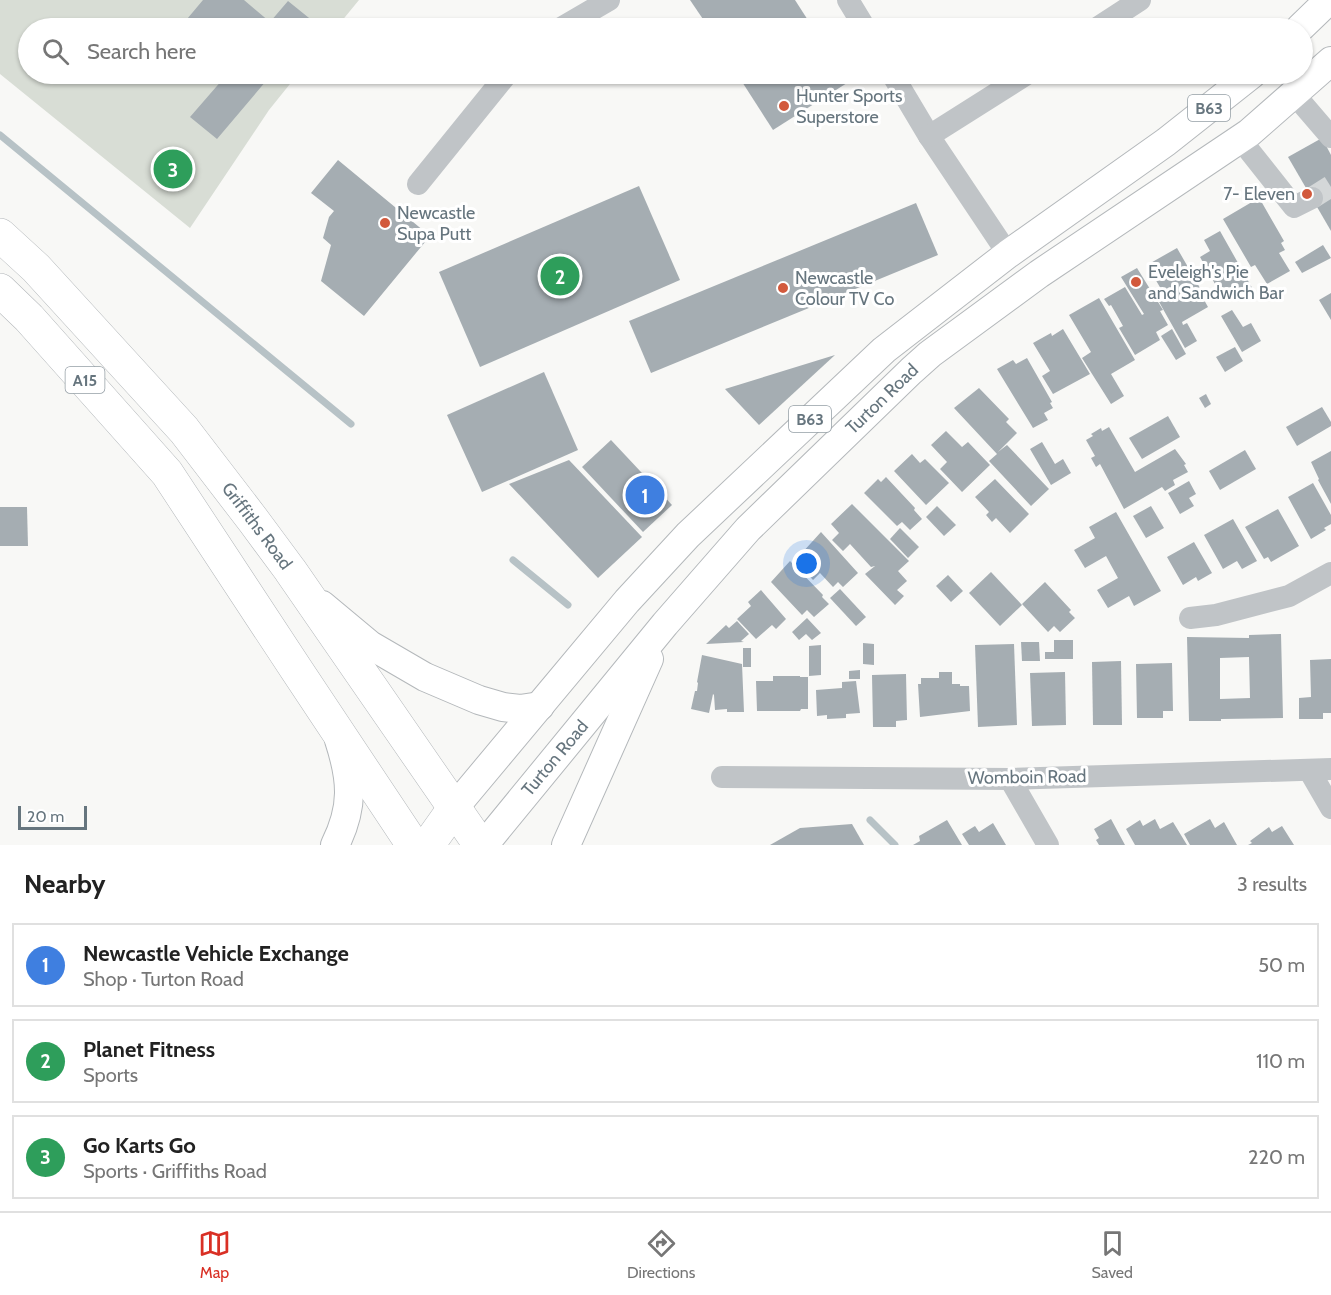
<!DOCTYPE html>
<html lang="en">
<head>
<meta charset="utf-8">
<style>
	:root { --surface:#fff; --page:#f6f6f6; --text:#222; --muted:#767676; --line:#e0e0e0; --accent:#d93025 }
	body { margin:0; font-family:Cabin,sans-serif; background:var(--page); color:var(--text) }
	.scale { position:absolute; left:18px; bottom:15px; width:69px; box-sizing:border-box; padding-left:6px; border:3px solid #66757e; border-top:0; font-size:16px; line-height:21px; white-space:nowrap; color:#66757e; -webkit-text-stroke:4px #fff; paint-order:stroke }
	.you { position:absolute; left:807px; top:564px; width:21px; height:21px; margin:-15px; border:4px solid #fff; border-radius:50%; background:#1a73e8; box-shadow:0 0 0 9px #1a73e833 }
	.badge { display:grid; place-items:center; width:39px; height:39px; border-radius:50%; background:var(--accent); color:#fff; font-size:20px; font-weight:700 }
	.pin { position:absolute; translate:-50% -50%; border:3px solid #fff; box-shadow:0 2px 6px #0006 }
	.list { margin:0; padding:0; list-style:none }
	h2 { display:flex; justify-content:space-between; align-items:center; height:78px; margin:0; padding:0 24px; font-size:26px }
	h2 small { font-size:20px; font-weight:400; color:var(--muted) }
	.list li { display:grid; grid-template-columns:39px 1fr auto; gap:18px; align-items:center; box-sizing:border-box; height:84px; margin:0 12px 12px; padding:0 12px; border:2px solid var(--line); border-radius:0px }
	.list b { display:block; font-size:22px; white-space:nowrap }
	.list p { margin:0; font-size:20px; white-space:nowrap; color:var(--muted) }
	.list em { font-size:20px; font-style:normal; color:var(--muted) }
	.icon { flex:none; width:33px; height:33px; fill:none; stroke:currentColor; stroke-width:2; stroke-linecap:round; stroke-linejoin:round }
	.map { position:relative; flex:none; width:1331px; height:845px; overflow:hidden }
	.search { position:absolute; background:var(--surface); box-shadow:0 2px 4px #0004; left:18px; right:18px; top:18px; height:66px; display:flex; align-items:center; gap:15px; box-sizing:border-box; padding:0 21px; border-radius:33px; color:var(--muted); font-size:22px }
	.sheet { height:366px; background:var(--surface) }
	nav { display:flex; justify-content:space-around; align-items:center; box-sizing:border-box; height:84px; border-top:2px solid var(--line); background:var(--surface); font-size:16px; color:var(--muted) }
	nav a { display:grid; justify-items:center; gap:3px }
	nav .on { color:var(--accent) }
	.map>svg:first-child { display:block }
	.green { fill:#d8ddd5 }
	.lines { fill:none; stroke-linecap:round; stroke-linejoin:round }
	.stream { stroke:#b7c2c6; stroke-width:7 }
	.building { fill:#a5adb2; fill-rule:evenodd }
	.minor-tunnel { stroke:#d4d7d8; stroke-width:22; stroke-dasharray:22 11; stroke-linecap:butt }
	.major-casing { stroke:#b4b8bb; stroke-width:30 }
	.highway-casing { stroke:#b3b7ba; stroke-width:34 }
	.minor { stroke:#c0c4c7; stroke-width:22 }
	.major { stroke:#fff; stroke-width:28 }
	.highway { stroke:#fff; stroke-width:33 }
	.poi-dot { fill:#d2593c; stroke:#fff; stroke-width:2 }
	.labels { text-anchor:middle; stroke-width:6; stroke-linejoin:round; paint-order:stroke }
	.shield { fill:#fff; stroke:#949ea5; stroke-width:1.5 }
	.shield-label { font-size:16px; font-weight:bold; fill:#66757e }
	.poi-label { font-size:18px; fill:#66757e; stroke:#fff; text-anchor:start }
	.street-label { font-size:18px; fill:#66757e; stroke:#fff }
</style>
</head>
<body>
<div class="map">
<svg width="1331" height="845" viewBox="0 0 1331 845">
	<rect width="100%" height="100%" fill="#f8f8f6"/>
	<!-- green -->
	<path class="green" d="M0 0H359L336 28H28V74H298L269 110 190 228 0 74Z"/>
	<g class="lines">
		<!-- stream -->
		<g class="stream">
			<path d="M0 135 351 424"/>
			<path d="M513 560 568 605"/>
			<path d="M870 820 895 845"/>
		</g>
	</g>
	<!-- building -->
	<g class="building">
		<path d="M203 0H244L270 22 288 1 314 22 309 28H184L182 25Z"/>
		<path d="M690 0H795L813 28H709Z"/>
		<path d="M216 74H272L217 139 190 117 223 79Z"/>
		<path d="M737 74H841L847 83 773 130Z"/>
		<path d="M1322 138 1331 155V231L1288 157Z"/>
		<path d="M338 160 430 236 364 316 321 281 331 245 323 238 329 217 334 211 311 193Z"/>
		<path d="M639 186 680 280 480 367 439 272Z"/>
		<path d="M1257 199 1259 202 1261 201 1284 241 1281 243 1285 250 1279 253 1290 271 1267 284 1255 265 1251 267 1223 219Z"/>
		<path d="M916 203 938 255 651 373 629 321Z"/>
		<path d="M1220 231 1255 293 1242 300 1239 294 1225 302 1200 257 1210 251 1204 240Z"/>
		<path d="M1323 245 1331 258 1302 273 1295 262Z"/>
		<path d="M1177 248 1200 288 1198 289 1208 307 1182 322 1183 325 1187 323 1197 341 1185 348 1154 293 1161 289 1147 265Z"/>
		<path d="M1137 268 1163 310 1160 311 1168 325 1156 332 1160 340 1135 355 1119 328 1123 326 1111 305 1109 306 1104 299 1125 287 1142 315 1144 314 1121 277Z"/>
		<path d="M1331 293V320L1319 300Z"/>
		<path d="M1099 298 1135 360 1111 374 1124 396 1111 404 1082 358 1091 352 1069 315Z"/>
		<path d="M1232 310 1243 327 1251 323 1261 341 1242 352 1221 316Z"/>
		<path d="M1063 329 1090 374 1053 394 1042 376 1050 371 1033 343 1051 333 1052 336Z"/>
		<path d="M1172 329 1186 354 1176 360 1161 336Z"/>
		<path d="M1235 347 1243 361 1225 372 1216 357Z"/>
		<path d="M835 355 759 425 725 389Z"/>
		<path d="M1027 358 1052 402 1050 403 1053 408 1044 413 1048 420 1033 428 997 369 1013 360 1016 364Z"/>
		<path d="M544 372 578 450 482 492 447 415Z"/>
		<path d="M979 388 1009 419 1006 422 1017 433 998 452 1007 445 1049 489 1031 506 989 461 997 454 954 408Z"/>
		<path d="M1206 394 1211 404 1205 408 1199 398Z"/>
		<path d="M1322 407 1331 422V426L1297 446 1286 427Z"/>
		<path d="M1168 416 1180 437 1142 459 1129 438Z"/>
		<path d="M1109 427 1135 472 1175 449 1186 464 1184 465 1188 472 1173 480 1175 485 1165 491 1162 487 1124 509 1100 464 1096 467 1091 458 1095 456 1086 440 1093 436 1091 434 1101 428 1102 431Z"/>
		<path d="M946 431 962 447 968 442 990 465 962 492 940 469 947 462 931 445Z"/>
		<path d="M611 440 672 505 643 532 582 467Z"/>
		<path d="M1042 442 1055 464 1063 459 1071 473 1051 485 1030 449Z"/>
		<path d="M1245 450 1256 469 1220 490 1209 471Z"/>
		<path d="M1331 451V504L1318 480 1319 479 1311 462Z"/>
		<path d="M912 454 920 463 925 459 949 483 926 505 894 471Z"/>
		<path d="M569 460 642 537 598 578 509 484Z"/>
		<path d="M886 477 915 508 914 510 922 519 910 530 902 522 897 526 864 493 878 479 881 482Z"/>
		<path d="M995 479 1029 514 1010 533 996 518 992 522 986 515 989 512 975 497Z"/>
		<path d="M1189 481 1196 494 1189 498 1194 506 1180 514 1168 493Z"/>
		<path d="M1313 483 1331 515V524L1324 528 1326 530 1311 539 1288 497Z"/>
		<path d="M852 504 909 561 898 571 907 581 897 590 904 596 895 605 865 574 875 566 871 567 850 544 843 551 832 540 839 533 831 524Z"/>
		<path d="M937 506 956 525 944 536 926 517Z"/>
		<path d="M1151 506 1164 528 1146 538 1133 516Z"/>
		<path d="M0 507H27L28 546H0Z"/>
		<path d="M1278 509 1299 546 1271 562 1268 557 1264 559 1245 527Z"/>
		<path d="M1116 512 1161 591 1134 606 1129 596 1108 608 1097 590 1118 578 1106 556 1085 568 1074 550 1095 538 1089 527Z"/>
		<path d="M1233 519 1257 561 1242 569 1237 561 1223 569 1204 535Z"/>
		<path d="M900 528 919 547 908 558 890 539Z"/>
		<path d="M821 532 858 573 843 587 838 582 833 587 820 573 813 580 800 566 807 560 801 554Z"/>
		<path d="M1194 542 1212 573 1198 581 1196 577 1183 585 1167 557Z"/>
		<path d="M790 561 823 595 822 597 829 604 814 617 807 610 802 615 771 582Z"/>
		<path d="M991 572 1022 605 1000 626 969 593Z"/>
		<path d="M948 575 963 591 951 602 936 586Z"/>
		<path d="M1045 582 1071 610 1069 612 1075 618 1060 632 1054 626 1048 632 1022 604Z"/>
		<path d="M840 589 866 617 856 626 830 598Z"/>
		<path d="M761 590 786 619 776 629 772 625 756 639 737 619 751 606 748 602Z"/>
		<path d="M807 618 821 633 812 640 806 634 799 640 792 632Z"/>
		<path d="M737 621 749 634 741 641 744 642 706 644 726 625 729 628Z"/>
		<path d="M1281 634 1283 718 1221 719V721H1189L1187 637 1249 638V635ZM1249 657 1250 698 1220 699V658Z"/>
		<path d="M1054 640H1073V659H1045V652H1054Z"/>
		<path d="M1021 642H1039L1040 661H1022Z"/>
		<path d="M863 643 874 644V665L863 664Z"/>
		<path d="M1014 644 1017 725 978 727 975 645Z"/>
		<path d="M821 645V675L809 676V646Z"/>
		<rect x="743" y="648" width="8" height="19"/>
		<path d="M702 655 742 664 744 712H727V709L715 710 714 695 713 694 709 713 691 709 695 691H697L698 683 697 682Z"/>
		<path d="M1331 659V713H1323V719H1299V698L1311 697 1310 660Z"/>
		<path d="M1121 661 1122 725H1093L1092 662Z"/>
		<path d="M1172 663 1173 711H1163V718H1137L1136 664Z"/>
		<path d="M860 670V679H849V671Z"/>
		<path d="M939 672H952V684H960V686H969L970 711 920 717 918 684H921V678H939Z"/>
		<path d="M1065 672 1066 725 1032 726 1030 673Z"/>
		<path d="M906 674 907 720 896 721V727H873L872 675Z"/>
		<path d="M773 676H800V677H808V709H801L800 711H757L756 681H773Z"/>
		<path d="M856 681 860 713 846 714V718L827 719V715L817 716 816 690 842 688V682Z"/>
		<path d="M1111 819 1125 845H1099L1096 840 1099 838 1094 829Z"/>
		<path d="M1155 819 1160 829 1173 822 1187 845H1135L1126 829 1140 820 1143 826Z"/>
		<path d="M1210 819 1215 828 1224 822 1237 845H1190L1184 834Z"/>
		<path d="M947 820 962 845H913L920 841 919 836Z"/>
		<path d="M993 823 1006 845H969L962 834 975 826 979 832Z"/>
		<path d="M852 824 864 845H770L800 828Z"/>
		<path d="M1282 826 1294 845H1248L1252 843 1250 841 1269 827 1272 832Z"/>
	</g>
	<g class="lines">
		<!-- minor-tunnel -->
		<path class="minor-tunnel" d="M1312 198 1331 186"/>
		<defs>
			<g id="major">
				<path d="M1300 28 1329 0"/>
				<path d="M322 605 370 645 425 677 479 700 503 707 520 709 540 706"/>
				<path d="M455 807 627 601 688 535 884 350 1008 254 1166 142 1252 74"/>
				<path d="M335 845C354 807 352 780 339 740"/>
				<path d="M484 845 665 624 748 529 911 371 930 354 1039 274 1249 133 1331 61"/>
				<path d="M566 845 649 659"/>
			</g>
			<g id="highway">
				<path d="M0 235 36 268 184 430 253 520 290 570 480 845"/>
				<path d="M0 290 29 318 167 473 296 669 413 845"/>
				<path d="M428 845 455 807"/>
			</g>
		</defs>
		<!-- major casing -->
		<use href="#major" class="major-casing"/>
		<!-- highway casing -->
		<use href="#highway" class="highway-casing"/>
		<!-- minor -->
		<g class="minor">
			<path d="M848 0 865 28"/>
			<path d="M561 28 609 0"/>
			<path d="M1097 28 1140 0"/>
			<path d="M892 74 929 136 1008 254"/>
			<path d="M1294 94 1331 137"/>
			<path d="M929 136 1027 74"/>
			<path d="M1240 139 1294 207 1312 198"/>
			<path d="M418 184 507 74"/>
			<path d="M1190 618 1216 615 1289 596 1331 573"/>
			<path d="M1309 770 1331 808"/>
			<path d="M722 777 1010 779 1331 769"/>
			<path d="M1010 779 1048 845"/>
		</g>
		<!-- major -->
		<use href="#major" class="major"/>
		<!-- highway -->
		<use href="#highway" class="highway"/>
	</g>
	<!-- markers -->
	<g class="poi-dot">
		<circle cx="784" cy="106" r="6"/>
		<circle cx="1307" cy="194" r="6"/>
		<circle cx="385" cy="223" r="6"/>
		<circle cx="1136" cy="282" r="6"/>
		<circle cx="783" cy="288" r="6"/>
	</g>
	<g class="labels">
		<!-- shield labels -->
		<g class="shield">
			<rect x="1188" y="95" width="42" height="26" rx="4.5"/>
			<rect x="65.5" y="367" width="39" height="26" rx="4.5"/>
			<rect x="789" y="406" width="42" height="26" rx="4.5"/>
		</g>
		<g class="shield-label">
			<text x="1209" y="114">B63</text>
			<text x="85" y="386">A15</text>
			<text x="810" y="425">B63</text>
		</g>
		<!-- poi labels -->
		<g class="poi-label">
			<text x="796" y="102">Hunter Sports<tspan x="796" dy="21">Superstore</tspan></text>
			<text x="1295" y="200" text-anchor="end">7- Eleven</text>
			<text x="397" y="219">Newcastle<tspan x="397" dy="21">Supa Putt</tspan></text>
			<text x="1148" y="278">Eveleigh's Pie<tspan x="1148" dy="21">and Sandwich Bar</tspan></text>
			<text x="795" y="284">Newcastle<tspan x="795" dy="21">Colour TV Co</tspan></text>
		</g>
		<!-- street labels -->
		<g class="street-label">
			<text transform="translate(882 399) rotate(-44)" y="6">Turton Road</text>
			<text transform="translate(257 526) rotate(53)" y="6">Griffiths Road</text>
			<text transform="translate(555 758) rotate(-50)" y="6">Turton Road</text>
			<text transform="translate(1027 777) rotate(-1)" y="6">Womboin Road</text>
		</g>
	</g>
</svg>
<div class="scale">20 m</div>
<div class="you"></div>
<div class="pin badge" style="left:645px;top:495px;background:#3f7fe0">1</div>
<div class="pin badge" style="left:560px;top:276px;background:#2e9e5b">2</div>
<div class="pin badge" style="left:173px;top:169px;background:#2e9e5b">3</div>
<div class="search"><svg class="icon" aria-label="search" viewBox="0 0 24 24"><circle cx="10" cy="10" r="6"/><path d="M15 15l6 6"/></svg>Search here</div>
</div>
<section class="sheet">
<h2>Nearby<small>3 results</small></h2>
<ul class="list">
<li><span class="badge" style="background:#3f7fe0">1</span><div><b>Newcastle Vehicle Exchange</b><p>Shop · Turton Road</p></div><em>50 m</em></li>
<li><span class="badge" style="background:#2e9e5b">2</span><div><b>Planet Fitness</b><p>Sports</p></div><em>110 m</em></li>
<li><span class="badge" style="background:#2e9e5b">3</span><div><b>Go Karts Go</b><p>Sports · Griffiths Road</p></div><em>220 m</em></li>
</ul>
</section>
<nav>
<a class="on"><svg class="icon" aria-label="map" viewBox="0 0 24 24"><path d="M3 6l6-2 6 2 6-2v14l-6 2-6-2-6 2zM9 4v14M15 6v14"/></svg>Map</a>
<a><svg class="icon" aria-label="directions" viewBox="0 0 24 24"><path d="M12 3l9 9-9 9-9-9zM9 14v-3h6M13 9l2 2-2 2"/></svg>Directions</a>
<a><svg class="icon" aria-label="saved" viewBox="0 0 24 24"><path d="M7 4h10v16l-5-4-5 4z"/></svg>Saved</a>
</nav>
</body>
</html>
